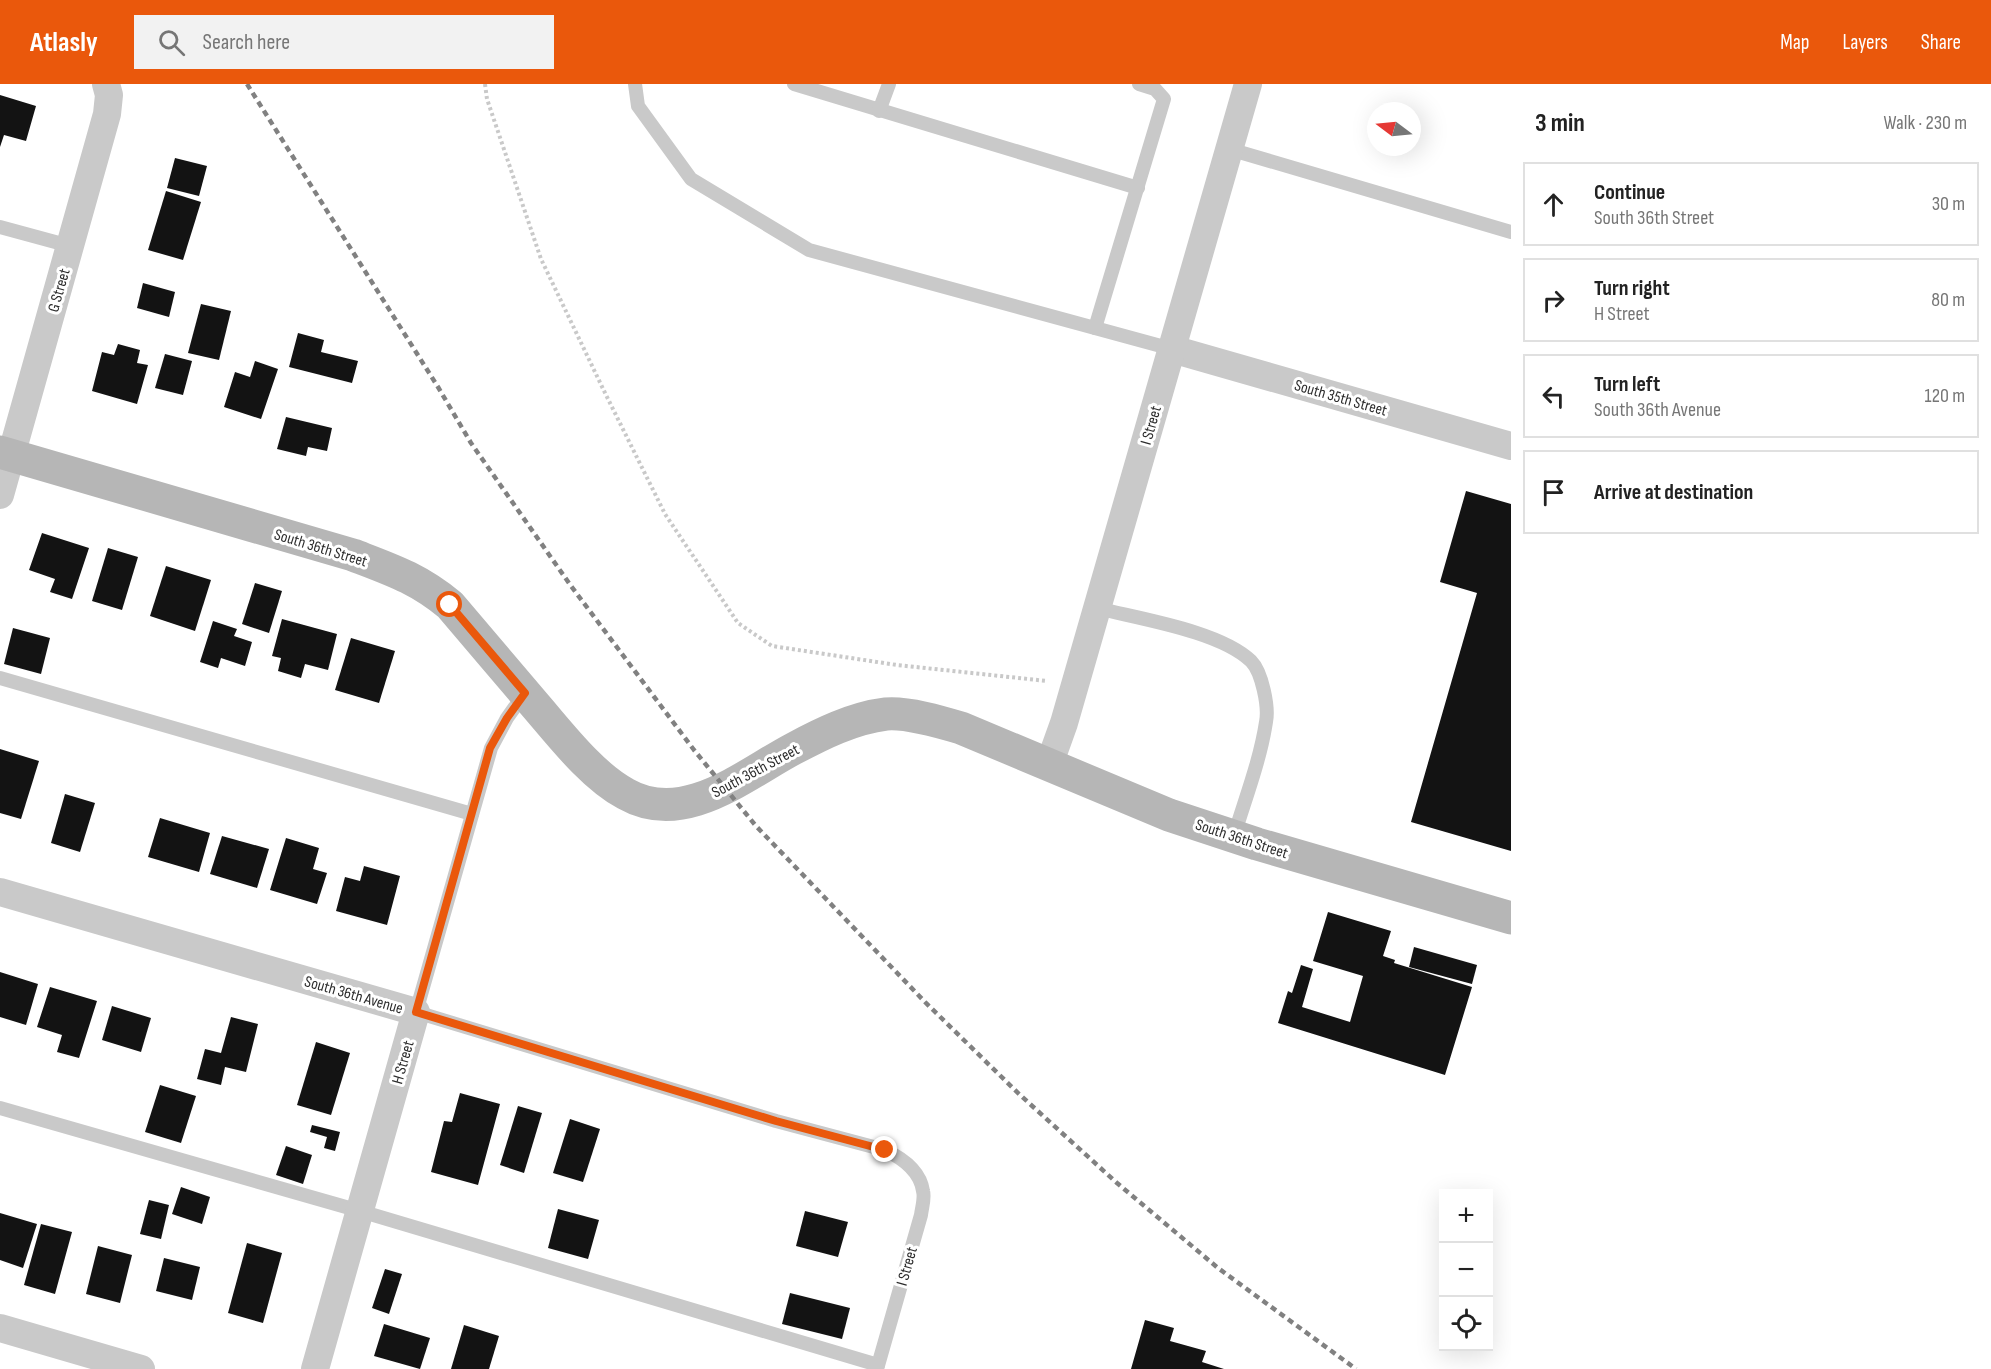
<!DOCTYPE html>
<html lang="en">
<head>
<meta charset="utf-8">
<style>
	:root { --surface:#fff; --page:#f2f2f2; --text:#222; --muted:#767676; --line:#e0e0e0; --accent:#ea580c }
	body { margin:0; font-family:"Sofia Sans Condensed",sans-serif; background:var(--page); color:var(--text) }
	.controls { position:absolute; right:18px; bottom:18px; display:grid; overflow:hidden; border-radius:0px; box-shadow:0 6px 24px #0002 }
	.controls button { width:54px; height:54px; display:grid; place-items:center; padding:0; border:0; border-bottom:2px solid var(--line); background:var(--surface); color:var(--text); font:30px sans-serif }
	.compass { position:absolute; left:1367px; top:18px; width:54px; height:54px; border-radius:50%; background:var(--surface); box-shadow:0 6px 24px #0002; rotate:286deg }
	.stop { position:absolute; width:18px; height:18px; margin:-14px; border:4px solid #ea580c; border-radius:50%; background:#fff }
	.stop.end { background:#ea580c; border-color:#fff; box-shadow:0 2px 6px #0008 }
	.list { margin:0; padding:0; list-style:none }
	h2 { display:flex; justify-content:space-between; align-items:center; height:78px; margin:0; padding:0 24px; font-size:26px }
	h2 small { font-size:20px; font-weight:400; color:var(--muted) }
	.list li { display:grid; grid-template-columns:39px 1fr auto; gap:18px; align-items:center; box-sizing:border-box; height:84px; margin:0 12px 12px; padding:0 12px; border:2px solid var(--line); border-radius:0px }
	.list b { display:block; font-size:22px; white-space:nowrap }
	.list p { margin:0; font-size:20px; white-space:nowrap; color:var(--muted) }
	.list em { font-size:20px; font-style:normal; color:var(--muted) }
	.icon { flex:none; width:33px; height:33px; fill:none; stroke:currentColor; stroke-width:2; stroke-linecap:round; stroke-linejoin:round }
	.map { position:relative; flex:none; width:1511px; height:1285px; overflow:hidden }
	header { display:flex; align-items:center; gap:36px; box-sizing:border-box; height:84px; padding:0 30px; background:var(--accent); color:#fff }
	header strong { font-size:28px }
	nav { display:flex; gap:33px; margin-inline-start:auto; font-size:21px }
	.search { width:420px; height:54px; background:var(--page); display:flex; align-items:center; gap:15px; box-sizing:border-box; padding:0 21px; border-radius:0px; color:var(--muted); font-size:22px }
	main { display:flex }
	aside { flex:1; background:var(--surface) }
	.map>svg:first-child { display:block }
	.building { fill:#131313 }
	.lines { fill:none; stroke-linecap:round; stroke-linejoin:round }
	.path { stroke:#c9c9c9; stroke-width:4; stroke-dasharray:3 3; stroke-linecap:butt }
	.lane { stroke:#c9c9c9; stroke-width:14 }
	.street { stroke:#c9c9c9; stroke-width:28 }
	.secondary { stroke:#b6b6b6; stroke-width:33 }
	.rail { stroke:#818181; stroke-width:4.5; stroke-dasharray:6 4.5; stroke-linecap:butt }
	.route { stroke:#ea580c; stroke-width:8 }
	.labels { text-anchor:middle; stroke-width:6; stroke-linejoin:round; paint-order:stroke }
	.street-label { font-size:16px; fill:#2c2c2c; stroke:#fff }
</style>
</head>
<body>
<header>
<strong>Atlasly</strong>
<div class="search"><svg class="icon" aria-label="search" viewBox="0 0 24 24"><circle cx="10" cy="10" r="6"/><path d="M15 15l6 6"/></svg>Search here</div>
<nav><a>Map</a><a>Layers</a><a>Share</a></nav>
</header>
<main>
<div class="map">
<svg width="1511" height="1285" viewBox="0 0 1511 1285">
	<rect width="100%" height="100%" fill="#fff"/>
	<!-- building -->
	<g class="building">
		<path d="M0 11 36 22 26 57 4 51 0 63Z"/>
		<path d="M175 74 207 82 199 112 167 104Z"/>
		<path d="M166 107 201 118 183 176 148 166Z"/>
		<path d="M143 199 175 208 169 233 137 224Z"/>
		<path d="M201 220 231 227 219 276 188 269Z"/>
		<path d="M298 249 324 256 321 268 358 277 352 299 289 283Z"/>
		<path d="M118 260 140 266 137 279 148 281 137 320 92 307 102 268 114 271Z"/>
		<path d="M165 270 192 277 183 311 155 304Z"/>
		<path d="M255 277 278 285 261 335 224 323 235 288 250 293Z"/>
		<path d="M286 333 332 344 327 367 308 363 306 372 277 365Z"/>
		<path d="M1466 407 1511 420V767L1411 738 1477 509 1440 498Z"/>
		<path d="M42 449 89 464 72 515 50 508 55 495 29 486Z"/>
		<path d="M108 464 138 473 122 526 92 517Z"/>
		<path d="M166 482 211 496 195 547 150 532Z"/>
		<path d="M255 499 282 507 269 549 242 540Z"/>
		<path d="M282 535 337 550 328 586 305 580 301 594 278 587 281 574 272 572Z"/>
		<path d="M213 537 237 545 234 552 252 558 245 582 221 574 218 584 200 578Z"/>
		<path d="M13 544 50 554 41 590 4 580Z"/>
		<path d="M351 554 395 567 379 619 335 606Z"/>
		<path d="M0 665 39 677 21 735 0 729Z"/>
		<path d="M65 710 95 719 80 768 51 759Z"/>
		<path d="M160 734 210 749 199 788 148 773Z"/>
		<path d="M222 752 269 765 257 804 210 790Z"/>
		<path d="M286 754 319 764 313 785 327 789 317 820 270 806Z"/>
		<path d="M364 782 400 792 387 841 336 827 345 793 360 797Z"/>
		<path d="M1328 828 1391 847 1383 872 1395 876 1394 879 1472 903 1445 991 1278 939 1288 907 1292 909 1301 881 1313 885 1302 923 1350 938 1363 892 1313 877Z"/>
		<path d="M1414 863 1477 881 1472 900 1409 883Z"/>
		<path d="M0 888 38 900 26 941 0 933Z"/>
		<path d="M50 903 97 917 79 974 57 968 62 951 37 943Z"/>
		<path d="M112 922 151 934 141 968 102 956Z"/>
		<path d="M231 933 258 940 246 988 225 983 221 1001 197 995 205 965 221 969Z"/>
		<path d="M316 958 350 969 331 1031 297 1021Z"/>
		<path d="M160 1001 196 1012 181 1059 145 1048Z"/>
		<path d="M460 1009 500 1020 478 1101 431 1088 444 1037 452 1038Z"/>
		<path d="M518 1022 542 1029 524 1089 500 1081Z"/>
		<path d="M570 1035 600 1045 583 1098 553 1089Z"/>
		<path d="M312 1041 340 1048 335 1067 324 1064 327 1053 310 1048Z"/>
		<path d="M286 1062 312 1071 303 1100 276 1091Z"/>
		<path d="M181 1103 210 1113 202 1140 172 1130Z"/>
		<path d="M149 1116 169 1121 161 1155 140 1150Z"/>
		<path d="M558 1125 599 1136 588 1175 548 1164Z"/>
		<path d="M805 1127 848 1138 838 1173 796 1162Z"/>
		<path d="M0 1129 37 1140 23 1184 0 1176Z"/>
		<path d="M41 1140 72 1148 55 1210 24 1201Z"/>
		<path d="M247 1159 282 1169 263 1239 228 1229Z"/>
		<path d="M98 1162 132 1171 120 1219 86 1210Z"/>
		<path d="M164 1174 200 1183 192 1216 156 1207Z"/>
		<path d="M385 1185 402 1190 389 1230 372 1224Z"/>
		<path d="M790 1209 850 1224 842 1255 782 1240Z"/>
		<path d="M1145 1236 1174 1244 1170 1257 1206 1267 1202 1278 1224 1285H1131Z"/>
		<path d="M384 1240 430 1254 420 1285 374 1272Z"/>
		<path d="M464 1241 499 1252 489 1285H451Z"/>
	</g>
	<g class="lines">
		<!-- path -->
		<path class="path" d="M485 0 487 15 541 175 606 311 665 430 738 539 772 562 897 581 1047 597"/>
		<!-- lane -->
		<g class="lane">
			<path d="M635 0 638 22 691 95 809 166 1172 265"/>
			<path d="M794 0 1138 104"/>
			<path d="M879 27 889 0"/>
			<path d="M1229 65 1511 148"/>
			<path d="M0 143 70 162"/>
			<path d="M1095 244 1164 15 1155 5 1139 0"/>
			<path d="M1097 524C1140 535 1220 547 1251 577 1262 588 1269 623 1266 638 1260 677 1245 715 1234 752"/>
			<path d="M0 594 472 730"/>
			<path d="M525 609 507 634 491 664 416 928 776 1037 885 1066C902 1074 920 1086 923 1107 925 1114 922 1123 921 1131L877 1285"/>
			<path d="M0 1024 360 1127 878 1281"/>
		</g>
		<!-- street -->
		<g class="street">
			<path d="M1172 265 1511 362"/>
			<path d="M0 411 107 30 109 11 106 0"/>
			<path d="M1049 681 1064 639 1248 0"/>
			<path d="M0 808 416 928 315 1285"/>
			<path d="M0 1244 141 1285"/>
		</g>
		<!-- secondary -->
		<path class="secondary" d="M0 368 353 471C392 486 417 494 450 521 478 554 507 588 535 621 560 650 592 692 626 710 684 743 744 691 793 665 821 650 853 634 886 630 907 628 941 638 961 644L1169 731 1257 760 1511 834"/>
		<!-- rail -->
		<path class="rail" d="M247 0 438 303 471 359 571 502 694 666 756 742 925 918 1019 1010 1117 1099 1218 1184 1356 1285"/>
	</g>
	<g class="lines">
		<!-- route -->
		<path class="route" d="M450 521 525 609 507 634 490 664 416 928 776 1037 885 1066"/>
	</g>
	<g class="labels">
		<!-- street labels -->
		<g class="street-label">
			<text transform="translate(58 206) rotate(-74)" y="6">G Street</text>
			<text transform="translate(1341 313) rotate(16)" y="6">South 35th Street</text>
			<text transform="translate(1150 341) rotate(-74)" y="6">I Street</text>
			<text transform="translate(321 463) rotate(17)" y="6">South 36th Street</text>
			<text transform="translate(755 686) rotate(-28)" y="6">South 36th Street</text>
			<text transform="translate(1242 754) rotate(18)" y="6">South 36th Street</text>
			<text transform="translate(354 910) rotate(16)" y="6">South 36th Avenue</text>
			<text transform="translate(402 978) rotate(-74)" y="6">H Street</text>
			<text transform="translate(906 1182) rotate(-74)" y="6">I Street</text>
		</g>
	</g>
</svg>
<div class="controls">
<button>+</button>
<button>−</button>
<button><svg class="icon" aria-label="locate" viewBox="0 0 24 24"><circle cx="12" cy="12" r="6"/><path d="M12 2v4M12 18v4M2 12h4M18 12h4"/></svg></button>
</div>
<svg class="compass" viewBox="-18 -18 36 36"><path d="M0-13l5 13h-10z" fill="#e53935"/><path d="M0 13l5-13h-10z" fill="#767676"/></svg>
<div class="stop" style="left:450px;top:521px"></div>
<div class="stop end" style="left:885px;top:1066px"></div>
</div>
<aside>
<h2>3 min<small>Walk · 230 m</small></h2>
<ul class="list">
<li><svg class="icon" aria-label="ahead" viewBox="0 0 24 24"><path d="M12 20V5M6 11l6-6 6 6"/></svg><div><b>Continue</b><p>South 36th Street</p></div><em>30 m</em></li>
<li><svg class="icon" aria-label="right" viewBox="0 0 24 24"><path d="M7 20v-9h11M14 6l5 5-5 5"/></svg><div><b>Turn right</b><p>H Street</p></div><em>80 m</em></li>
<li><svg class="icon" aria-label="left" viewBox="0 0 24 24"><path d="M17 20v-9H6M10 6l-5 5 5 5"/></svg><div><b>Turn left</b><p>South 36th Avenue</p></div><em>120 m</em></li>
<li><svg class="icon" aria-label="arrive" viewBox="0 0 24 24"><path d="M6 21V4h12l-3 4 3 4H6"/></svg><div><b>Arrive at destination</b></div></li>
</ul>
</aside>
</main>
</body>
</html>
